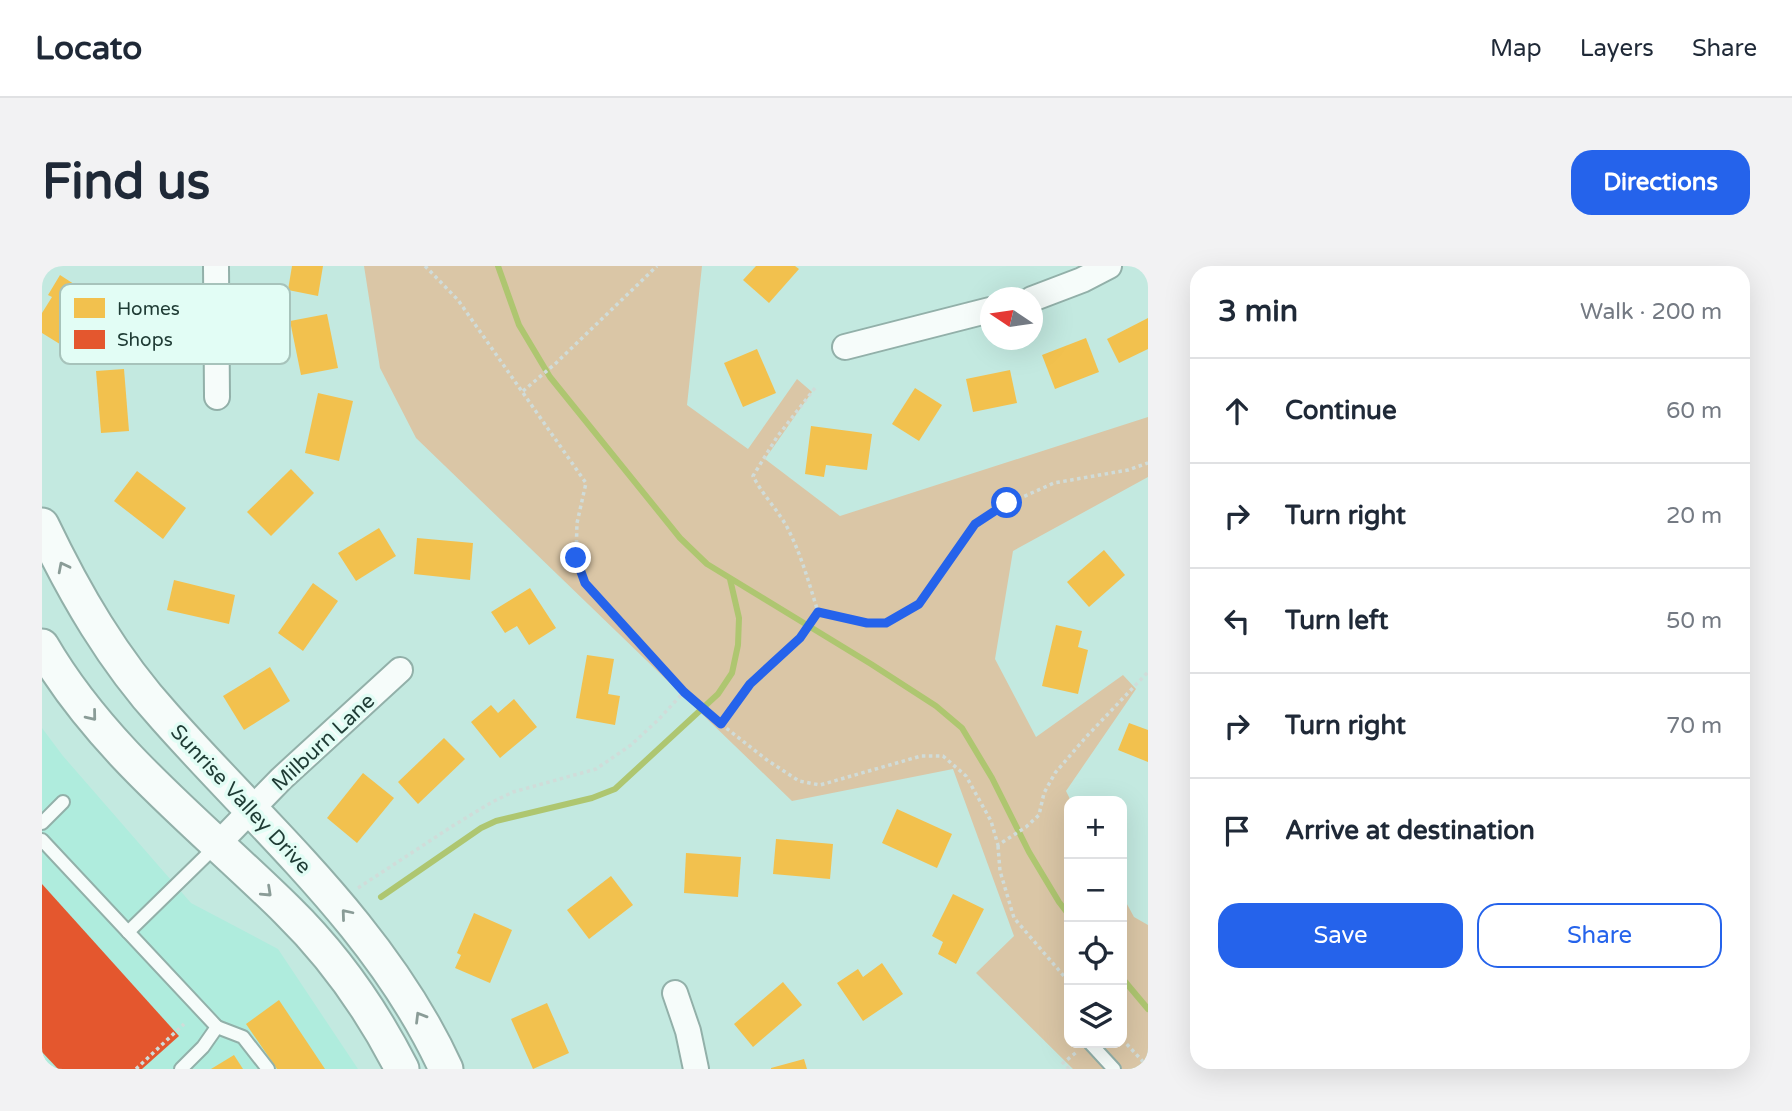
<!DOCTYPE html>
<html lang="en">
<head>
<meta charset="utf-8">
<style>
	:root { --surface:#fff; --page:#f2f2f3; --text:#1f2937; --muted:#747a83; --line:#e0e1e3; --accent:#2563eb }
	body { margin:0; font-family:"Varela Round",sans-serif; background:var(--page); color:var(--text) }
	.controls { position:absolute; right:21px; bottom:21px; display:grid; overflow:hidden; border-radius:14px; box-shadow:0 7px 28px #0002 }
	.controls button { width:63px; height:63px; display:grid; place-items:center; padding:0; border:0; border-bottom:2px solid var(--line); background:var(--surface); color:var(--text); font:35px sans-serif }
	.compass { position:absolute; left:938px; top:21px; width:63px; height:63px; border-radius:50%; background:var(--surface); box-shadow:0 7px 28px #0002; rotate:283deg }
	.stop { position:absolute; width:21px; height:21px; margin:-16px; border:5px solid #2563eb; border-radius:50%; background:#fff }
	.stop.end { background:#2563eb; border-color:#fff; box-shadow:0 2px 7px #0008 }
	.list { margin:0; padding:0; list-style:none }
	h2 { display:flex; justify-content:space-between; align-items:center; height:91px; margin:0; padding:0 28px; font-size:30px }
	h2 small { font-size:23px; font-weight:400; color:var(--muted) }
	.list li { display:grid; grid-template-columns:46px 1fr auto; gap:21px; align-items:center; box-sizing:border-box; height:105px; padding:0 28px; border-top:2px solid var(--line) }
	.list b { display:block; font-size:26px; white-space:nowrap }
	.list em { font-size:23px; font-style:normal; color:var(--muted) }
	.actions { display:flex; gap:14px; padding:21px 28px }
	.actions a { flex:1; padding:16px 0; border:2px solid var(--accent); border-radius:21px; text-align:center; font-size:24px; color:var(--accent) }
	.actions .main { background:var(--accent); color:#fff }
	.icon { flex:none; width:38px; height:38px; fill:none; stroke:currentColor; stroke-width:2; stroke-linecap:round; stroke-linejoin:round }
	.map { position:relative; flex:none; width:1106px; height:803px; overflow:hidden; border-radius:21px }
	header { display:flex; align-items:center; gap:42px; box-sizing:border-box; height:98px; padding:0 35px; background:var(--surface); border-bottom:2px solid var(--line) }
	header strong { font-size:33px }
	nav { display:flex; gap:38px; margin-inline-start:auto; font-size:24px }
	.intro { display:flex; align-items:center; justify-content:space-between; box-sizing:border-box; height:168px; padding:0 42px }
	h1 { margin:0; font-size:49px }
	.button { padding:18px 32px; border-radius:21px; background:var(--accent); color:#fff; font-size:24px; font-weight:700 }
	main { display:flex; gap:42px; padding:0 42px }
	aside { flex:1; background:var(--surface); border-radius:21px; box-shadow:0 7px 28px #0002 }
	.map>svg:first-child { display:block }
	.built { fill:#afecdd }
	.green { fill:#dac6a6 }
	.homes { fill:#f2c14e }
	.shops { fill:#e4572e }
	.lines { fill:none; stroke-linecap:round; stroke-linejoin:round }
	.stream { stroke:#aec670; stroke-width:6 }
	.lane-casing { stroke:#92b0a9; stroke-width:16 }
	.street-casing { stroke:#92b0a9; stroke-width:28 }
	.secondary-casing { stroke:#92b0a9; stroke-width:37 }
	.path { stroke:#d0dcd9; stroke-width:3.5; stroke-dasharray:3.5 3.5; stroke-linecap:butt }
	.lane { stroke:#f6fcfa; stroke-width:12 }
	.street { stroke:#f6fcfa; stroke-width:24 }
	.secondary { stroke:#f6fcfa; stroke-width:33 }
	.oneway { stroke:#8a9c97 }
	.route { stroke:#2563eb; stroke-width:9 }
	.labels { text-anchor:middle; stroke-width:7; stroke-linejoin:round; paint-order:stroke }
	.street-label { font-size:21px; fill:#1e3b34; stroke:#e2fdf5 }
	.key { fill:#e2fdf5; stroke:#a7c3bb; stroke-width:2 }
	.key-label { font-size:19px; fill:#1e3b34 }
</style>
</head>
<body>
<header>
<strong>Locato</strong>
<nav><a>Map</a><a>Layers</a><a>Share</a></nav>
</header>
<div class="intro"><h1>Find us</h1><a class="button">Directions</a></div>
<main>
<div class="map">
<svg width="1106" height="803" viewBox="0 0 1106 803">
	<rect width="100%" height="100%" fill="#c3e9e0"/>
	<!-- built -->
	<path class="built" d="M0 462 21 490 149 637 236 683 316 803H0Z"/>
	<!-- green -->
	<path class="green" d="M322 0H660L645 139 706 183 755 113 770 126 723 193 798 250 1106 151V211L971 285 953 393 994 471 1081 409 1094 423 1024 525 1029 535H1027V777H1080V629L1092 651 1106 659V803H1031L934 707 972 670 911 503 750 535 374 172 338 102Z"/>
	<!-- homes -->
	<g class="homes">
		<path d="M250 0H281L276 30 246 24Z"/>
		<path d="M714 0H753L757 3 727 37 701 14Z"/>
		<path d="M18 9 52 31 21 80 0 67V47L10 31 6 29Z"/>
		<path d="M112 17 122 62 88 70 78 25Z"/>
		<path d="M285 48 296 102 259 109 248 55Z"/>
		<path d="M1106 52V83L1077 97 1065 73Z"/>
		<path d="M1044 72 1057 106 1013 123 1000 89Z"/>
		<path d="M715 83 734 127 701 141 682 97Z"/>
		<path d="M82 103 87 165 59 167 54 105Z"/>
		<path d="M968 104 975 137 931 146 924 113Z"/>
		<path d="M873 122 900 139 877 175 850 158Z"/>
		<path d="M276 127 311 135 297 195 263 187Z"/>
		<path d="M769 160 830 168 825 204 784 199 782 211 763 208Z"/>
		<path d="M249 203 272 227 229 270 205 246Z"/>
		<path d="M95 205 144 242 121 273 72 235Z"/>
		<path d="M337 262 354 290 314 315 296 287Z"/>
		<path d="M375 272 431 277 428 314 372 308Z"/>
		<path d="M1062 284 1083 309 1047 341 1025 316Z"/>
		<path d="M132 314 193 329 187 358 125 344Z"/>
		<path d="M271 317 296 335 261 385 236 367Z"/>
		<path d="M488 322 514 362 487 379 475 360 463 367 449 346Z"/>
		<path d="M1014 359 1040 365 1036 381 1046 384 1036 428 1000 420Z"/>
		<path d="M545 389 572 393 566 428 578 430 573 459 534 452Z"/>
		<path d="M228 401 248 435 202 464 181 430Z"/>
		<path d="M472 433 495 461 458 492 429 456 449 439 456 447Z"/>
		<path d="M1087 457 1106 464V496L1076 484Z"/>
		<path d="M402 472 423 493 376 538 356 516Z"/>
		<path d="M321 507 352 532 315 577 285 552Z"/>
		<path d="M855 543 910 568 895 602 840 577Z"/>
		<path d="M734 573 791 578 788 613 731 608Z"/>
		<path d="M644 587 699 591 696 631 642 627Z"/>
		<path d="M569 610 591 639 547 673 525 644Z"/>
		<path d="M911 628 942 643 914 698 896 688 901 676 890 670Z"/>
		<path d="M432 647 470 664 448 717 413 702 419 689 415 687Z"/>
		<path d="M840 697 861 728 821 755 795 717 816 703 821 711Z"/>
		<path d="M741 716 760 739 711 781 692 758Z"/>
		<path d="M237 734 283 803H235L204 758Z"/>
		<path d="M505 737 527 787 491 803 469 753Z"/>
		<path d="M192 789 201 803H169Z"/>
		<path d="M762 793 765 803H729V802Z"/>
	</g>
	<!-- shops -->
	<path class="shops" d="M0 618 137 770 100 803H16L0 786Z"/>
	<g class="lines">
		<!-- stream -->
		<g class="stream">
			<path d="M456 0 477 59 508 111 638 272 665 298 829 398 894 440 920 462 950 512 987 586 1017 636 1027 649"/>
			<path d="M339 631 439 562 454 555 550 532 573 523 676 428 690 407 696 379 697 352 688 313"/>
			<path d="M1080 712 1106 743"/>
		</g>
		<defs>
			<g id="lane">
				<path d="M0 557 21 536"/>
				<path d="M0 574 175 761"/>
				<path d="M86 666 175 579"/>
				<path d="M175 761 201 771 226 803"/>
				<path d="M1048 777 1072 803"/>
				<path d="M139 803 161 781 175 761"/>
			</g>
			<g id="street">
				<path d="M174 0 175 131"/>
				<path d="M990 33 1040 14 1067 0"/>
				<path d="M803 81 948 44"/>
				<path d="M175 579 239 513 358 404"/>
				<path d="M633 727 646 765 654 803"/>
			</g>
			<g id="secondary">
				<path d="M0 259C33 328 71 394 123 451 223 564 340 663 404 803"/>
				<path d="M0 380C61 485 160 560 245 644 291 689 331 746 360 803"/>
			</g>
		</defs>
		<!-- lane casing -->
		<use href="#lane" class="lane-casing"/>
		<!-- street casing -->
		<use href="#street" class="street-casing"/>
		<!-- secondary casing -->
		<use href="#secondary" class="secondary-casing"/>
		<!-- path -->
		<g class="path">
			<path d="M383 0 416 34 544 217 535 257 534 292 543 317 642 426 679 458 708 418 758 372 776 346 825 357H844L877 338 933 258 965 238 1012 217 1086 204 1106 197"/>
			<path d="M773 122 735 171 711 210C720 228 735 243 745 261 759 288 767 317 776 346"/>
			<path d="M481 125 513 98 615 0"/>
			<path d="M679 458 725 494 757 515 778 519 879 490H901L924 510 949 555 956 579 984 561 997 549 1002 527 1013 507 1044 471 1106 406"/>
			<path d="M956 580 958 605 972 652 1027 716"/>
			<path d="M316 622 409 561 450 536 471 526 554 503 589 479 616 454 642 426"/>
			<path d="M1080 773 1106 801"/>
			<path d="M94 803 142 758"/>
			<path d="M1027 803 1021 797 1036 785"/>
		</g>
		<!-- lane -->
		<use href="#lane" class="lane"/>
		<!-- street -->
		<use href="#street" class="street"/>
		<!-- secondary -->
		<use href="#secondary" class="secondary"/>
	</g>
	<!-- one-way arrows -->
	<defs><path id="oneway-chevron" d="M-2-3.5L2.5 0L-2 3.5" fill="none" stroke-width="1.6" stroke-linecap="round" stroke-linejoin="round" transform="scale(1.75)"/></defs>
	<g class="oneway">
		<use href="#oneway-chevron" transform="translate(21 301) rotate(-117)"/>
		<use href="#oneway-chevron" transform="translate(50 450) rotate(51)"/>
		<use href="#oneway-chevron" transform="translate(225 626) rotate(43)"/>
		<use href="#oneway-chevron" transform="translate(304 648) rotate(-130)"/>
		<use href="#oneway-chevron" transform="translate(378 751) rotate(-121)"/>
	</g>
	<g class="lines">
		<!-- route -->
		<path class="route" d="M534 292 543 317 642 426 679 458 708 418 758 372 776 346 825 357H844L877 338 933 258 965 237"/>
	</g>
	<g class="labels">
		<!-- street labels -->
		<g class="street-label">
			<text transform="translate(281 476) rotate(-43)" y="7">Milburn Lane</text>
			<text transform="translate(199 533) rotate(47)" y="7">Sunrise Valley Drive</text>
		</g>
	</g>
	<!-- legend -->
	<rect x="18" y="18" width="230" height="80" rx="10" class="key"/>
	<rect x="32" y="32" width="31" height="20" fill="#f2c14e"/>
	<rect x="32" y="64" width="31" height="19" fill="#e4572e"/>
	<g class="key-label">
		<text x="75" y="49">Homes</text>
		<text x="75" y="80">Shops</text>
	</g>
</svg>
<div class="controls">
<button>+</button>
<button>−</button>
<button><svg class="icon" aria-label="locate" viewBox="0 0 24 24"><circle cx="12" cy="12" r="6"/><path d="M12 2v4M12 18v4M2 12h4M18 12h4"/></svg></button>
<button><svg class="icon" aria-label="layers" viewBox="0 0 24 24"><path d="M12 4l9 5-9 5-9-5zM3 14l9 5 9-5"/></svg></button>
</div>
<svg class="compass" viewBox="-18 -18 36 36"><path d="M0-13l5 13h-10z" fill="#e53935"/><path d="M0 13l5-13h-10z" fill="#747a83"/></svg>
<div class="stop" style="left:965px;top:237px"></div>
<div class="stop end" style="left:534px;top:292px"></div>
</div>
<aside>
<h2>3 min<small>Walk · 200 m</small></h2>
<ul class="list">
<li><svg class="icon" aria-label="ahead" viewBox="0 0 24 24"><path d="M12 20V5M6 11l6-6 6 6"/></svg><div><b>Continue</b></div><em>60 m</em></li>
<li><svg class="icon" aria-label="right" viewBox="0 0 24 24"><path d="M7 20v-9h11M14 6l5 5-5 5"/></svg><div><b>Turn right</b></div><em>20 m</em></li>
<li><svg class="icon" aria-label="left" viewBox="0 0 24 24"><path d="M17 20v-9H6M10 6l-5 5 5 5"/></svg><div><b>Turn left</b></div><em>50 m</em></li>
<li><svg class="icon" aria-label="right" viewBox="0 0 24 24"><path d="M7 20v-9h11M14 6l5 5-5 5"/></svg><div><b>Turn right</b></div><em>70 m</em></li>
<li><svg class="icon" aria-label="arrive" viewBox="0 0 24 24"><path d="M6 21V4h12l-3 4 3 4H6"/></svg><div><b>Arrive at destination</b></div></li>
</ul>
<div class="actions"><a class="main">Save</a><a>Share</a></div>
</aside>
</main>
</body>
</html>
